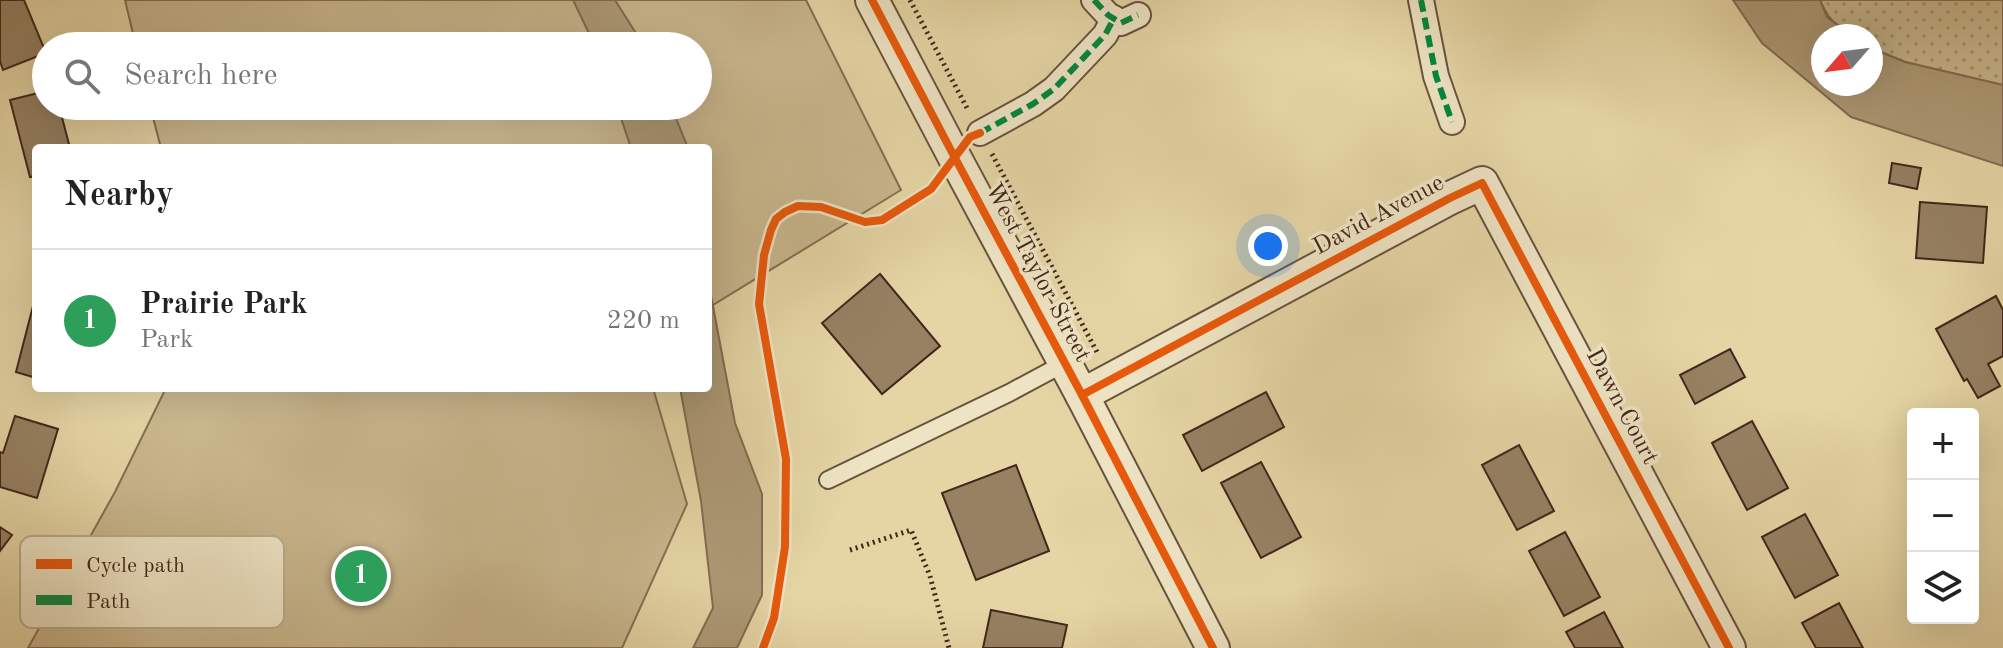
<!DOCTYPE html>
<html lang="en">
<head>
<meta charset="utf-8">
<style>
	:root { --surface:#fff; --page:#f6f6f6; --text:#222; --muted:#767676; --line:#e0e0e0; --accent:#8f2418 }
	body { margin:0; font-family:"Old Standard TT",serif; background:var(--page); color:var(--text) }
	.controls { position:absolute; right:24px; bottom:24px; display:grid; overflow:hidden; border-radius:8px; box-shadow:0 8px 32px #0002 }
	.controls button { width:72px; height:72px; display:grid; place-items:center; padding:0; border:0; border-bottom:2px solid var(--line); background:var(--surface); color:var(--text); font:40px sans-serif }
	.compass { position:absolute; left:1811px; top:24px; width:72px; height:72px; border-radius:50%; background:var(--surface); box-shadow:0 8px 32px #0002; rotate:242deg }
	.you { position:absolute; left:1268px; top:246px; width:28px; height:28px; margin:-20px; border:6px solid #fff; border-radius:50%; background:#1a73e8; box-shadow:0 0 0 12px #1a73e833 }
	.badge { display:grid; place-items:center; width:52px; height:52px; border-radius:50%; background:var(--accent); color:#fff; font-size:26px; font-weight:700 }
	.pin { position:absolute; translate:-50% -50%; border:4px solid #fff; box-shadow:0 2px 8px #0006 }
	.list { margin:0; padding:0; list-style:none }
	h2 { display:flex; justify-content:space-between; align-items:center; height:104px; margin:0; padding:0 32px; font-size:34px }
	h2 small { font-size:26px; font-weight:400; color:var(--muted) }
	.list li { display:grid; grid-template-columns:52px 1fr auto; gap:24px; align-items:center; box-sizing:border-box; height:144px; padding:0 32px; border-top:2px solid var(--line) }
	.list b { display:block; font-size:30px; white-space:nowrap }
	.list p { margin:0; font-size:26px; white-space:nowrap; color:var(--muted) }
	.list em { font-size:26px; font-style:normal; color:var(--muted) }
	.icon { flex:none; width:44px; height:44px; fill:none; stroke:currentColor; stroke-width:2; stroke-linecap:round; stroke-linejoin:round }
	.map { position:relative; flex:none; width:2003px; height:648px; overflow:hidden }
	.search { position:absolute; background:var(--surface); box-shadow:0 8px 32px #0002; left:32px; top:32px; width:680px; height:88px; display:flex; align-items:center; gap:20px; box-sizing:border-box; padding:0 28px; border-radius:44px; color:var(--muted); font-size:30px }
	.panel { position:absolute; background:var(--surface); box-shadow:0 8px 32px #0002; left:32px; top:144px; width:680px; height:248px; border-radius:8px }
	.map>svg:first-child { display:block }
	.grass { fill:url(#grass-dots); stroke:#856f54; stroke-width:2 }
	.park { fill:#c9b78e; stroke:#856f54; stroke-width:2 }
	.water { fill:#ad9a76; stroke:#826c52; stroke-width:2 }
	.building { fill:#968163; stroke:#41271b; stroke-width:2 }
	.lines { fill:none; stroke-linecap:round; stroke-linejoin:round }
	.service-casing { stroke:#6a523e; stroke-width:20 }
	.pedestrian-casing { stroke:#6a523e; stroke-width:28 }
	.minor-casing { stroke:#6a523e; stroke-width:36 }
	.path { stroke:#41271b; stroke-width:5; stroke-dasharray:2 4; stroke-linecap:butt }
	.service { stroke:#eee4c4; stroke-width:16 }
	.pedestrian { stroke:#eee4c4; stroke-width:24 }
	.minor { stroke:#eee4c4; stroke-width:32 }
	.quiet { stroke:#00873e; stroke-width:6; stroke-dasharray:12 6; stroke-linecap:butt }
	.cycleway-casing { stroke:#eee4c4; stroke-width:13 }
	.cycleway { stroke:#e8590c; stroke-width:8 }
	.labels { text-anchor:middle; stroke-width:7; stroke-linejoin:round; paint-order:stroke }
	.street-label { font-size:24px; fill:#41271b; stroke:#eee4c4 }
	.key { fill:#eee4c4; stroke:#baab91; stroke-width:2 }
	.key-label { font-size:22px; fill:#41271b }
</style>
</head>
<body>
<div class="map">
<svg width="2003" height="648" viewBox="0 0 2003 648">
	<defs>
		<pattern id="grass-dots" width="8" height="8" patternUnits="userSpaceOnUse" patternTransform="scale(2)"><rect width="8" height="8" fill="#c9b78e"/><path d="M2 2h.1M6 6h.1" fill="none" stroke="#a59573" stroke-width="1.8" stroke-linecap="round"/></pattern>
	</defs>
	<rect width="100%" height="100%" fill="#e5d5a5"/>
	<filter id="stains"><feTurbulence type="fractalNoise" baseFrequency=".0025" numOctaves="4"/><feColorMatrix values="0 0 0 0 .2 0 0 0 0 .09 0 0 0 0 .02 0 0 0 .5 -.17"/></filter>
	<radialGradient id="worn" r=".72"><stop offset=".6" stop-color="#630" stop-opacity="0"/><stop offset="1" stop-color="#630" stop-opacity=".3"/></radialGradient>
	<!-- grass -->
	<path class="grass" d="M1820 0H2003V85L1905 62 1871 48V36C1844 36 1830 24 1820 0Z"/>
	<!-- park -->
	<g class="park">
		<path d="M125 0H806L901 190 708 308V148H161L150 106H698V46H136Z"/>
		<path d="M166 388H653L687 504 622 648H28L115 492Z"/>
	</g>
	<!-- water -->
	<g class="water">
		<path d="M573 0H615L644 46H595Z"/>
		<path d="M1733 0H1820L1827 17 1853 36H1823V84H1871V48L1905 62 2003 85V166L1851 117 1762 43Z"/>
		<path d="M617 106H671L688 148H631Z"/>
		<path d="M708 273 709 285 735 423 762 494V595L737 648H693L713 608 701 501 680 388H708Z"/>
	</g>
	<!-- building -->
	<g class="building">
		<path d="M0 0H24L46 53 3 70 0 61Z"/>
		<path d="M46 91V106H59L70 148H36V176L30 177 10 100Z"/>
		<path d="M1892 163 1921 168 1917 189 1889 183Z"/>
		<path d="M1920 202 1987 207 1983 263 1916 258Z"/>
		<path d="M880 274 940 346 882 394 822 323Z"/>
		<path d="M1996 296 2003 310V356L1988 364 2000 386 1978 398 1967 379 1964 381 1936 329Z"/>
		<path d="M33 306 36 307V378L16 372Z"/>
		<path d="M1730 349 1745 377 1695 404 1680 375Z"/>
		<path d="M1266 392 1284 427 1202 471 1183 435Z"/>
		<path d="M15 416 58 429 37 498 0 487V452L3 453Z"/>
		<path d="M1752 421 1788 488 1747 510 1712 443Z"/>
		<path d="M1519 445 1554 511 1517 530 1482 465Z"/>
		<path d="M1261 462 1301 537 1261 558 1221 483Z"/>
		<path d="M1016 465 1049 551 976 580 942 493Z"/>
		<path d="M1805 514 1838 575 1795 598 1762 537Z"/>
		<path d="M0 527 12 535 0 551Z"/>
		<path d="M1565 532 1600 597 1564 616 1529 551Z"/>
		<path d="M1839 603 1863 648H1816L1802 623Z"/>
		<path d="M991 610 1067 625 1062 648H983Z"/>
		<path d="M1604 612 1623 648H1575L1566 632Z"/>
	</g>
	<g class="lines">
		<defs>
			<path id="service" d="M828 480 1009 393 1065 363"/>
			<g id="pedestrian">
				<path d="M1094 0 1108 15 1121 23 1138 15"/>
				<path d="M1421 0 1436 76 1452 122"/>
				<path d="M980 133 1033 104 1054 89 1105 35 1114 18"/>
			</g>
			<g id="minor">
				<path d="M872 0 955 158 1082 395 1213 648"/>
				<path d="M1082 395 1450 198 1482 183 1729 648"/>
			</g>
		</defs>
		<!-- service casing -->
		<use href="#service" class="service-casing"/>
		<!-- pedestrian casing -->
		<use href="#pedestrian" class="pedestrian-casing"/>
		<!-- minor casing -->
		<use href="#minor" class="minor-casing"/>
		<!-- path -->
		<g class="path">
			<path d="M910 0 968 110"/>
			<path d="M992 154 1098 354"/>
			<path d="M850 550 911 530 930 576 949 648"/>
		</g>
		<!-- service -->
		<use href="#service" class="service"/>
		<!-- pedestrian -->
		<use href="#pedestrian" class="pedestrian"/>
		<!-- minor -->
		<use href="#minor" class="minor"/>
		<!-- quiet -->
		<g class="quiet">
			<path d="M1094 0 1108 15 1121 23 1138 15"/>
			<path d="M1421 0 1436 76 1452 122"/>
			<path d="M980 133 1033 104 1054 89 1105 35 1114 18"/>
		</g>
		<defs>
			<g id="cycleway">
				<path d="M872 0 955 158 1082 395 1213 648"/>
				<path d="M1082 395 1450 198 1482 183 1729 648"/>
				<path d="M763 648 774 618 785 547 786 459 759 304 764 255 771 230 776 219 785 212 798 206 821 207 865 222 882 220 931 189 970 137 980 133"/>
			</g>
		</defs>
		<!-- cycleway casing -->
		<use href="#cycleway" class="cycleway-casing"/>
		<!-- cycleway -->
		<use href="#cycleway" class="cycleway"/>
	</g>
	<g class="labels">
		<!-- street labels -->
		<g class="street-label">
			<text transform="translate(1378 214) rotate(-28)" y="8">David Avenue</text>
			<text transform="translate(1039 272) rotate(62)" y="8">West Taylor Street</text>
			<text transform="translate(1623 406) rotate(62)" y="8">Dawn Court</text>
		</g>
	</g>
	<!-- legend -->
	<rect x="20" y="536" width="264" height="92" rx="12" class="key"/>
	<rect x="36" y="559" width="36" height="10" fill="#e8590c"/>
	<rect x="36" y="595" width="36" height="10" fill="#00873e"/>
	<g class="key-label">
		<text x="86" y="572">Cycle path</text>
		<text x="86" y="608">Path</text>
	</g>
	<rect width="100%" height="100%" filter="url(#stains)"/>
	<rect width="100%" height="100%" fill="url(#worn)"/>
</svg>
<div class="controls">
<button>+</button>
<button>−</button>
<button><svg class="icon" aria-label="layers" viewBox="0 0 24 24"><path d="M12 4l9 5-9 5-9-5zM3 14l9 5 9-5"/></svg></button>
</div>
<svg class="compass" viewBox="-18 -18 36 36"><path d="M0-13l5 13h-10z" fill="#e53935"/><path d="M0 13l5-13h-10z" fill="#767676"/></svg>
<div class="you"></div>
<div class="pin badge" style="left:361px;top:576px;background:#2e9e5b">1</div>
<div class="search"><svg class="icon" aria-label="search" viewBox="0 0 24 24"><circle cx="10" cy="10" r="6"/><path d="M15 15l6 6"/></svg>Search here</div>
<section class="panel">
<h2>Nearby<small></small></h2>
<ul class="list">
<li><span class="badge" style="background:#2e9e5b">1</span><div><b>Prairie Park</b><p>Park</p></div><em>220 m</em></li>
</ul>
</section>
</div>
</body>
</html>
